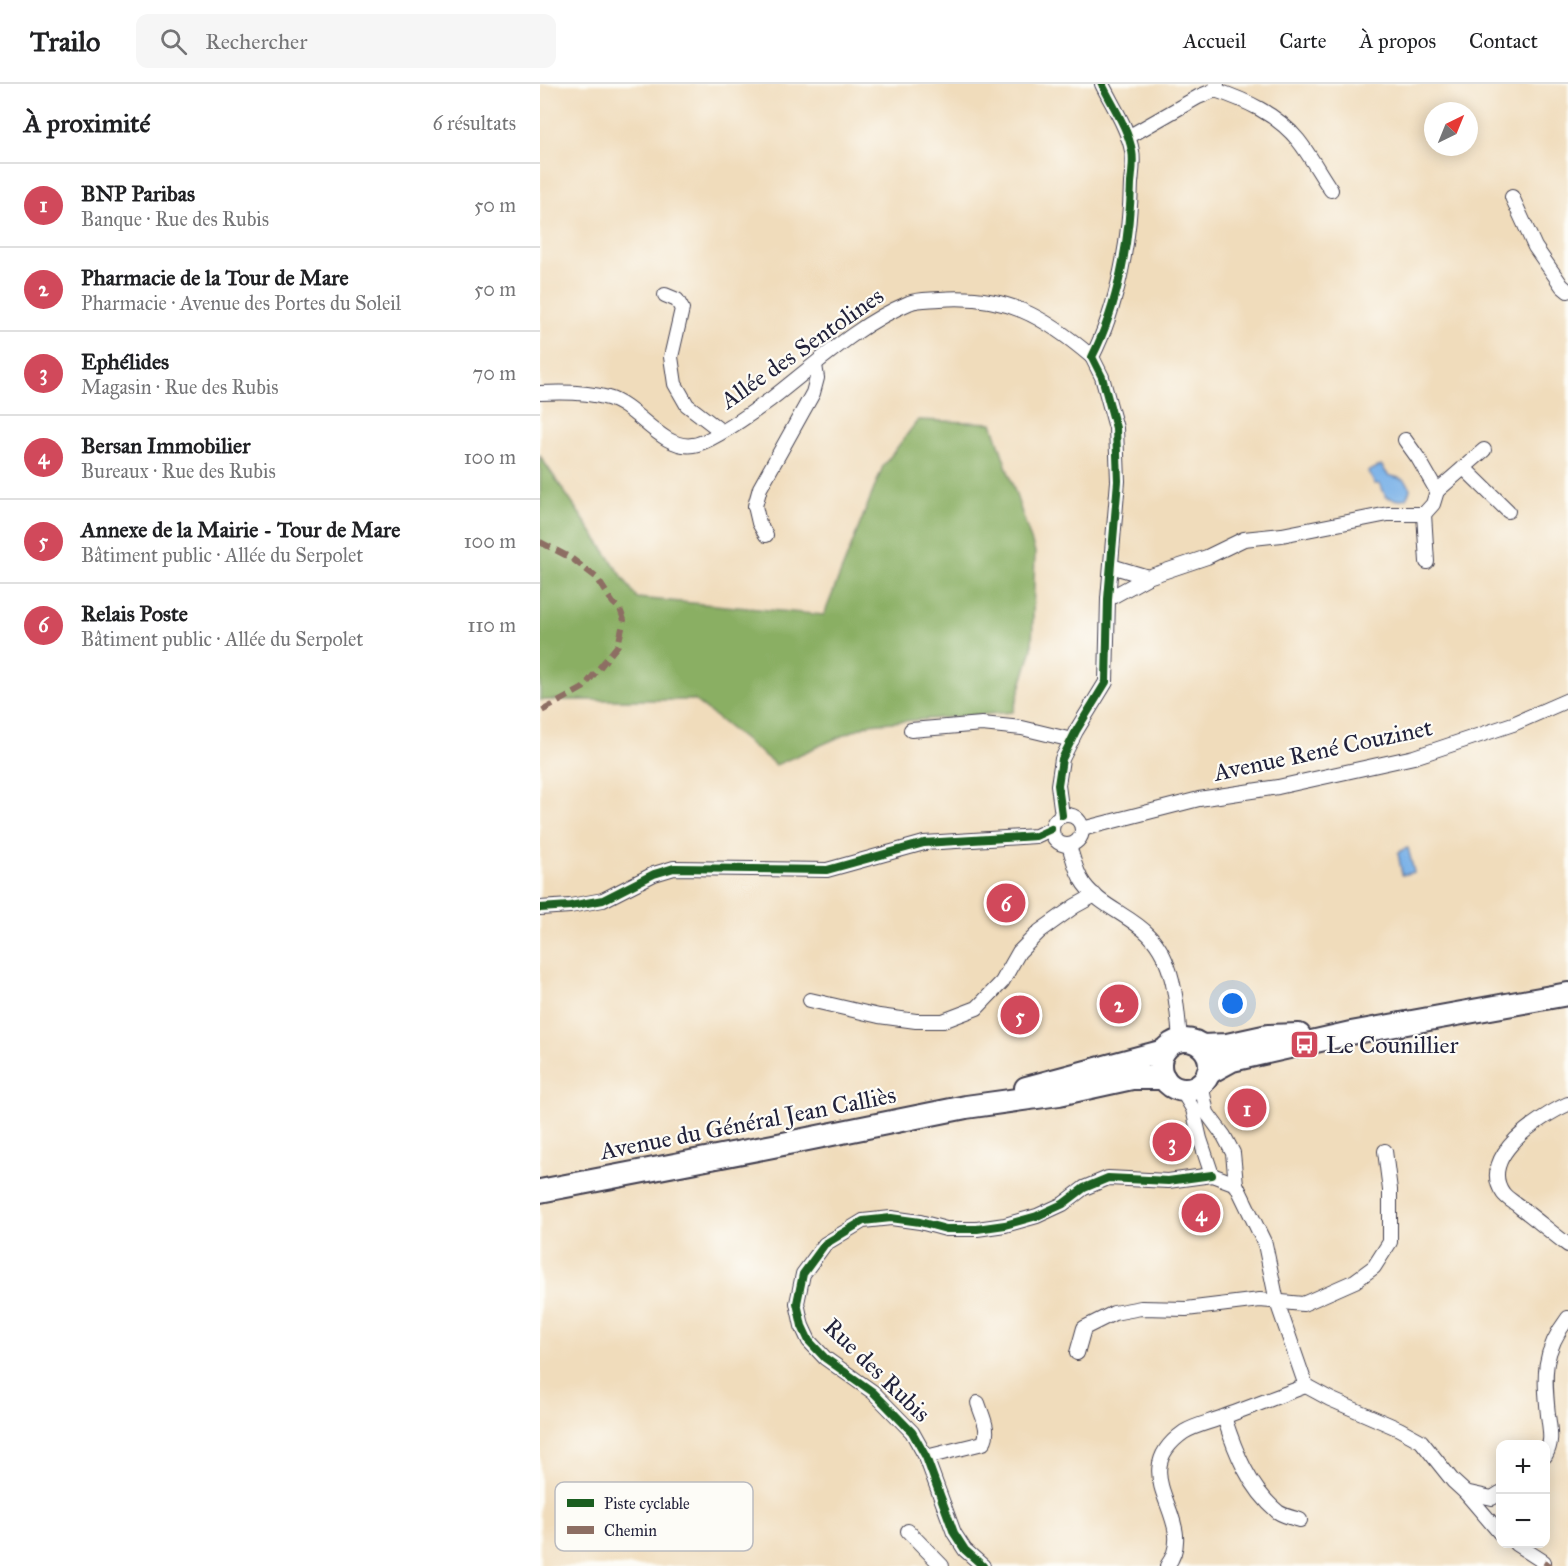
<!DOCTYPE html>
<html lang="fr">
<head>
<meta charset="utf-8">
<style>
	:root { --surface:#fff; --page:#f6f6f6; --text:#202124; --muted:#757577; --line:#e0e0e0; --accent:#d1495b }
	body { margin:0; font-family:"IM FELL Great Primer",serif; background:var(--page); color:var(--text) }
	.controls { position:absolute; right:18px; bottom:18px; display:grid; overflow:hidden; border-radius:12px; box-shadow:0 3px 15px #0003 }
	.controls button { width:54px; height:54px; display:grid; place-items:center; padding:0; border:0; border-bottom:2px solid var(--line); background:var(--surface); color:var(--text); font:30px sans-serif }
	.compass { position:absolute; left:884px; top:18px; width:54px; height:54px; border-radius:50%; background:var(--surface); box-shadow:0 3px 15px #0003; rotate:43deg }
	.you { position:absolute; left:693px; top:920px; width:21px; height:21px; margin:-15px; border:4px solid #fff; border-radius:50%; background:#1a73e8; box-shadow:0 0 0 9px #1a73e833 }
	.badge { display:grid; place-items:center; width:39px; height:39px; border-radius:50%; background:var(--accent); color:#fff; font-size:20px; font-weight:700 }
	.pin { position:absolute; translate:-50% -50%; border:3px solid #fff; box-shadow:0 2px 6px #0006 }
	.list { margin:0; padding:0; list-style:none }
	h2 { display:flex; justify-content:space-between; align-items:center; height:78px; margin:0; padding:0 24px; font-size:26px }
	h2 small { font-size:20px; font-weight:400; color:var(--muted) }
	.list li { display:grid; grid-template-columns:39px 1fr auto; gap:18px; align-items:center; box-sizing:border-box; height:84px; padding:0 24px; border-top:2px solid var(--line) }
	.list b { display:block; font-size:22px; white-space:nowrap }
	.list p { margin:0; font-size:20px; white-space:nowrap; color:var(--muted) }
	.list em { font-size:20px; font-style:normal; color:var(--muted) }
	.icon { flex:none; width:33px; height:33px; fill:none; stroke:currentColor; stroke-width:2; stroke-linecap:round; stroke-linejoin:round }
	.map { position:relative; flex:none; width:1028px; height:1482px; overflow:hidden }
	header { display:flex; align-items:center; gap:36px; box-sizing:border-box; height:84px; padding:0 30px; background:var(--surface); border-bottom:2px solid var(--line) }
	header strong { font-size:28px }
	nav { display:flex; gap:33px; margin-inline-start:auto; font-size:21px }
	.search { width:420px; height:54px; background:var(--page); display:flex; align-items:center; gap:15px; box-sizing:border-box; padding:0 21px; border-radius:12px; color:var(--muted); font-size:22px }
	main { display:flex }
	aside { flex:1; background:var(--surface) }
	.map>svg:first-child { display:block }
	.forest { fill:#8aaf64; stroke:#566850; stroke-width:1.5 }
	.water { fill:#78b0e7; stroke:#4d6991; stroke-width:1.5 }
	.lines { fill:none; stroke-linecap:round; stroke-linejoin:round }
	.street-casing { stroke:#413e4e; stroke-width:16 }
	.primary-casing { stroke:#413e4e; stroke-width:26 }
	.street { stroke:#fff; stroke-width:14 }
	.primary { stroke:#fff; stroke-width:22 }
	.quiet { stroke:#8d6e63; stroke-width:6; stroke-dasharray:12 6; stroke-linecap:butt }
	.cycleway-casing { stroke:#fdfcf7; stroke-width:11 }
	.cycleway { stroke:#1b5e20; stroke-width:8 }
	.labels { text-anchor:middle; stroke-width:4.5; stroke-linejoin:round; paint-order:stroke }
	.street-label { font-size:24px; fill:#22223b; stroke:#fdfcf7 }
	.poi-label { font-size:24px; fill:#22223b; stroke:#fdfcf7; text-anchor:start }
	.key { fill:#fdfcf7; stroke:#bbbbbf; stroke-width:1.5 }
	.key-label { font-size:16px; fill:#22223b }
</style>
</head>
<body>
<header>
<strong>Trailo</strong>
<div class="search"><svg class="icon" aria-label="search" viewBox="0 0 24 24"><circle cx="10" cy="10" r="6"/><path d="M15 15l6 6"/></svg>Rechercher</div>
<nav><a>Accueil</a><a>Carte</a><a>À propos</a><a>Contact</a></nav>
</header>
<main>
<aside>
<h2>À proximité<small>6 résultats</small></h2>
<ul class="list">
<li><span class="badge">1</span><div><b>BNP Paribas</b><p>Banque · Rue des Rubis</p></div><em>50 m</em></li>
<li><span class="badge">2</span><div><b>Pharmacie de la Tour de Mare</b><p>Pharmacie · Avenue des Portes du Soleil</p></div><em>50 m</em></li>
<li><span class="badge">3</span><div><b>Ephélides</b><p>Magasin · Rue des Rubis</p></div><em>70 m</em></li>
<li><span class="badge">4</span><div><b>Bersan Immobilier</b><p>Bureaux · Rue des Rubis</p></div><em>100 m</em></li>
<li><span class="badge">5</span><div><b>Annexe de la Mairie - Tour de Mare</b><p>Bâtiment public · Allée du Serpolet</p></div><em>100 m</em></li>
<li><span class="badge">6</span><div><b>Relais Poste</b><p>Bâtiment public · Allée du Serpolet</p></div><em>110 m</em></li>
</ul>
</aside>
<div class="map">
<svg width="1028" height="1482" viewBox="0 0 1028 1482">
	<rect width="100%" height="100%" fill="#fdfcf7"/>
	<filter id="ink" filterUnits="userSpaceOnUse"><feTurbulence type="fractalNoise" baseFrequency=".0167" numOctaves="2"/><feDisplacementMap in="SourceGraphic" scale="12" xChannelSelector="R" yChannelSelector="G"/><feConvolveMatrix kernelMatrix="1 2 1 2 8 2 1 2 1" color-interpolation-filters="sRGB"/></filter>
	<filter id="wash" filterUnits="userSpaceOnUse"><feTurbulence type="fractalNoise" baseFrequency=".008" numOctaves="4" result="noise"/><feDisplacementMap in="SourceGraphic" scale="24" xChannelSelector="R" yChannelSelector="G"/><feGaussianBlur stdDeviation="1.35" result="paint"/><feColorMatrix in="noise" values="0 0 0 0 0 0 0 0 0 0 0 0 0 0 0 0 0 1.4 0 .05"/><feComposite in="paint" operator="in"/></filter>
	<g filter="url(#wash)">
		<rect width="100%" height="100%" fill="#f0dcbb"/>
		<!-- forest -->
		<path class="forest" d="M378 336 452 339 495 468 492 565 473 628 329 640 236 681 154 616H0V372L97 514 284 531 343 382Z"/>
		<!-- water -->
		<g class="water">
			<path d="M841 381 848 391C858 394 869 394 870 406L866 414 858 416 846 413 840 400H835L828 388Z"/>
			<path d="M868 764 874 788 862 791 858 769 862 766Z"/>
		</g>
	</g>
	<g filter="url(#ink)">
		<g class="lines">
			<defs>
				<g id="street">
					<path d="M675 6C705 16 737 30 758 56 770 71 780 90 791 106"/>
					<path d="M588 53 658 13 675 6 677 0"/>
					<path d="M972 113 995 163 1022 202 1028 207"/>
					<path d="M125 211 137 216 142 225 131 273 135 300 147 321 181 347"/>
					<path d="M0 309C20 308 48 308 68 314 97 322 122 366 153 361 170 359 216 326 231 315 275 281 318 240 369 219 378 215 390 216 400 215 466 210 504 232 552 273"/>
					<path d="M924 384 968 427"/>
					<path d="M897 407 944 366"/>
					<path d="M884 430 887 478"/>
					<path d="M226 451 219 439 215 422 220 404 273 309 277 294 275 281"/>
					<path d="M571 482 608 493"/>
					<path d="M568 515 608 493 667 473 704 455 742 451 848 430H884L893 420 897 407 878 374 865 356"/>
					<path d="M371 646 442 640 482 644 532 656"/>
					<circle cx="527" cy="746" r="15"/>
					<path d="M522 731 518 701 522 675 536 647 566 598 568 515 578 397 576 344 562 293 552 273C578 222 590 155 591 99 592 89 594 77 592 67 588 44 572 21 562 0"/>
					<path d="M542 745 659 715 738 703 874 673 973 640 1028 616"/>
					<path d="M529 761C533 774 536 789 544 800 561 823 590 831 609 851 635 878 637 921 640 956"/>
					<path d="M0 824 30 822 63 816 114 790 134 784 287 786 384 759 496 752 511 745"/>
					<path d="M270 916 339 932 376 937H403L437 924 462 898 479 868 500 847 535 822 555 811"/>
					<path d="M661 1000 667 1029 684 1052 693 1069 696 1100 725 1160 737 1218 766 1302 790 1315 859 1345 881 1357 913 1397 925 1408 952 1414 960 1409"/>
					<path d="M641 1005 653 1025 660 1055 672 1091 696 1100"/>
					<path d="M1028 1020C1001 1032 937 1073 963 1109 967 1115 976 1119 981 1124 997 1136 1012 1149 1028 1161"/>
					<path d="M537 1269 544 1244 574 1229 601 1224 646 1225 720 1216 763 1220 815 1197 834 1183 850 1158V1106L845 1067"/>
					<path d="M684 1333C695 1367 709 1404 738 1428 744 1432 753 1434 760 1436"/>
					<path d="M1005 1372C1013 1358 1010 1347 1008 1331 1004 1291 1002 1268 1028 1234"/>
					<path d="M386 1373 443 1359C451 1347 442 1332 438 1319"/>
					<path d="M925 1408 960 1449"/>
					<path d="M368 1447 402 1482"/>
					<path d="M976 1460 1004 1478"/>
					<path d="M443 1482 425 1466 414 1449 386 1373 372 1348 333 1308 285 1274 269 1257 262 1242 257 1219 263 1190 285 1160 323 1137 351 1134 380 1138 406 1145H437L465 1141 497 1132 523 1120 544 1104 568 1094 628 1097 672 1091"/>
					<path d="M627 1482C662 1435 581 1392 644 1348 655 1341 671 1338 683 1333 711 1323 738 1312 766 1302"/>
				</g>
				<g id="primary">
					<circle cx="645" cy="981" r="25"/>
					<path d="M662 962 687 961 728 952 759 951"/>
					<path d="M668 989 692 976 811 949 1028 910"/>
					<path d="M486 1004 624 967"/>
					<path d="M0 1107 233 1062 426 1023 519 1010 592 994H624"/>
				</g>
			</defs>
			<!-- street casing -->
			<use href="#street" class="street-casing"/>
			<!-- primary casing -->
			<use href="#primary" class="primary-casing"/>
			<!-- street -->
			<use href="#street" class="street"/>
			<!-- primary -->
			<use href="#primary" class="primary"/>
			<!-- quiet -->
			<g class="quiet">
				<path d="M0 458 31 474 57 494 73 519 80 525 84 536 78 561 43 604 0 628"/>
				<path d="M1004 1478 1011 1482"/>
			</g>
			<defs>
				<g id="cycleway">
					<path d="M522 731 518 701 522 675 536 647 566 598 568 515 578 397 576 344 562 293 552 273C578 222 590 155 591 99 592 89 594 77 592 67 588 44 572 21 562 0"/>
					<path d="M0 824 30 822 63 816 114 790 134 784 287 786 384 759 496 752 511 745"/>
					<path d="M443 1482 425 1466 414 1449 386 1373 372 1348 333 1308 285 1274 269 1257 262 1242 257 1219 263 1190 285 1160 323 1137 351 1134 380 1138 406 1145H437L465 1141 497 1132 523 1120 544 1104 568 1094 628 1097 672 1091"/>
				</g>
			</defs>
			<!-- cycleway casing -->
			<use href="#cycleway" class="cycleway-casing"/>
			<!-- cycleway -->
			<use href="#cycleway" class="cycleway"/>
		</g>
	</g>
	<!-- icons -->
	<defs>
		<symbol id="bus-square" viewBox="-11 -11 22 22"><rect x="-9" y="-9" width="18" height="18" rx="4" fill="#d1495b" stroke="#fdfcf7"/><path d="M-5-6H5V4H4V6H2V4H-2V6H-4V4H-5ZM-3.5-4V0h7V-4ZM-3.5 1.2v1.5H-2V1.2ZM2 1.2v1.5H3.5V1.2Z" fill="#fff"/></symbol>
	</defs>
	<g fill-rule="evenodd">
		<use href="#bus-square" x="748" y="944" width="33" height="33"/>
	</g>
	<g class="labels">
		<!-- street labels -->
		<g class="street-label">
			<text transform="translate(262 264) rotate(-35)" y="8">Allée des Sentolines</text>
			<text transform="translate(783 666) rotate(-12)" y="8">Avenue René Couzinet</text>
			<text transform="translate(208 1039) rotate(-11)" y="8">Avenue du Général Jean Calliès</text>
			<text transform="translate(337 1286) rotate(44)" y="8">Rue des Rubis</text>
		</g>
		<!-- poi labels -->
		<g class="poi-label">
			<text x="786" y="969">Le Counillier</text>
		</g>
	</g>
	<!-- legend -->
	<rect x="15" y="1398" width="198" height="69" rx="9" class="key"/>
	<rect x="27" y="1415" width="27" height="8" fill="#1b5e20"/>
	<rect x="27" y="1442" width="27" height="8" fill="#8d6e63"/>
	<g class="key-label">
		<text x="64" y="1425">Piste cyclable</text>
		<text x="64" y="1452">Chemin</text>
	</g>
</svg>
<div class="controls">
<button>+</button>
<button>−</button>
</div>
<svg class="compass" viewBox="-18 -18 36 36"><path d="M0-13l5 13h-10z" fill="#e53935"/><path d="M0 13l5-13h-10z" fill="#757577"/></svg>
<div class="you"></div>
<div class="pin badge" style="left:707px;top:1024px">1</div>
<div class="pin badge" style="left:579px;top:920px">2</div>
<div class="pin badge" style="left:632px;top:1058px">3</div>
<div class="pin badge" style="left:661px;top:1129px">4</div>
<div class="pin badge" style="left:480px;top:931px">5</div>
<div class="pin badge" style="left:466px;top:819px">6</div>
</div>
</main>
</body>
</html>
